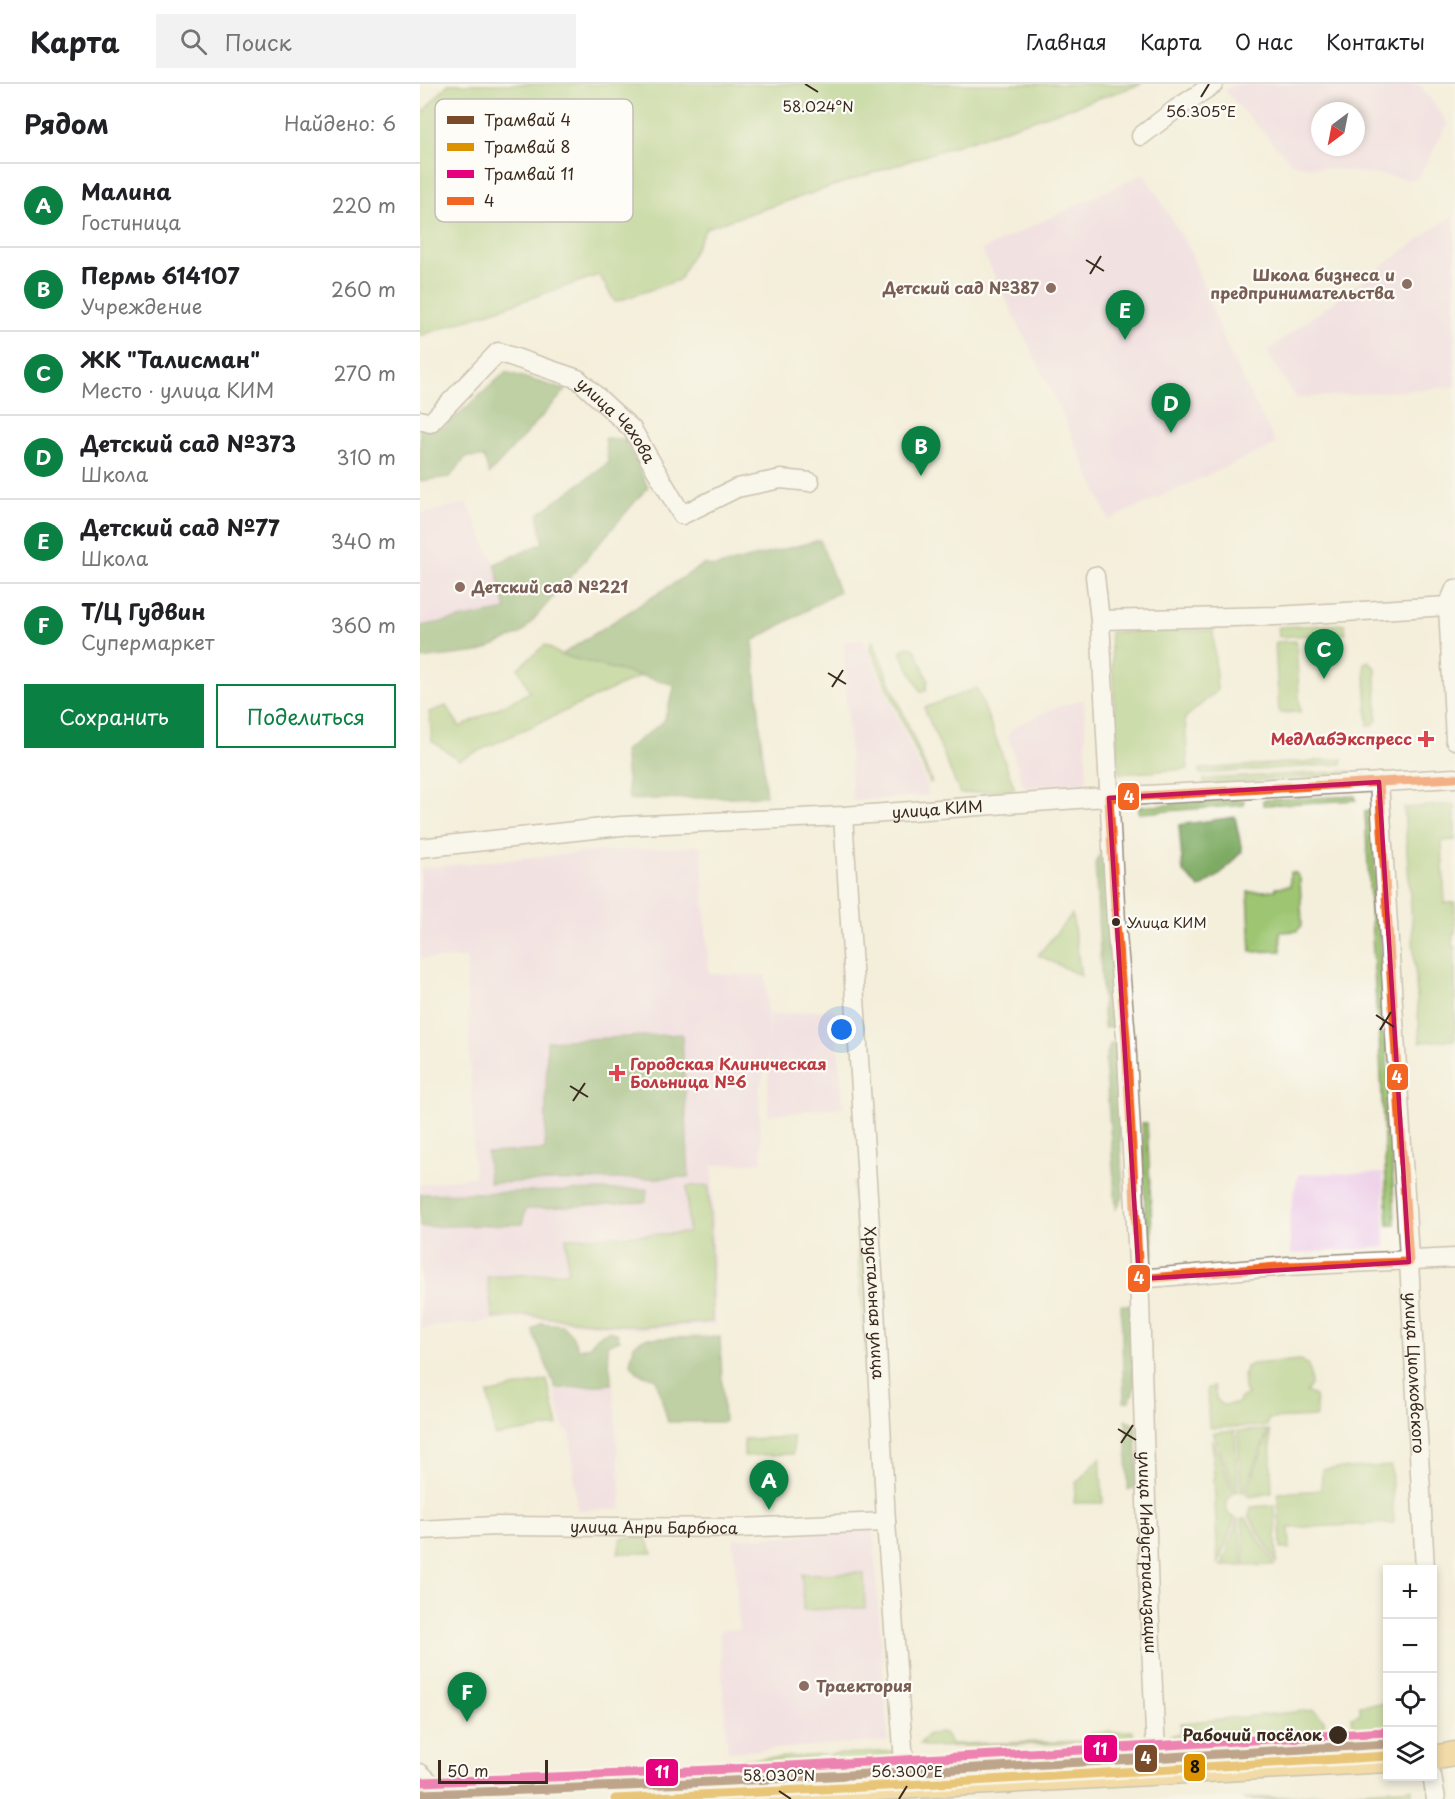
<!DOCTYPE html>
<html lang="ru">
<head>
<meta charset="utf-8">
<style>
	:root { --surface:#fff; --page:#f2f2f2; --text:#202124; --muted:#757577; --line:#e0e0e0; --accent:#0b8043 }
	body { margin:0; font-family:"Playpen Sans",sans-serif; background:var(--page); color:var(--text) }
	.controls { position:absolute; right:18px; bottom:18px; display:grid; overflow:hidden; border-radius:0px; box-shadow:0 3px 9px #0003 }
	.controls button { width:54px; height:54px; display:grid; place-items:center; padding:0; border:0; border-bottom:2px solid var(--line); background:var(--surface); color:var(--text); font:30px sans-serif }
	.compass { position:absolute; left:891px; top:18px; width:54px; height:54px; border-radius:50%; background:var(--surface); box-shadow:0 3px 9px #0003; rotate:212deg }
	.scale { position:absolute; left:18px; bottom:15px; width:110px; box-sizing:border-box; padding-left:6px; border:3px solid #3b2a1e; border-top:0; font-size:16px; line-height:21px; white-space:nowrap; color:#3b2a1e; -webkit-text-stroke:4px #fdfcf7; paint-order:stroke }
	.you { position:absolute; left:422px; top:946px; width:21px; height:21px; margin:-15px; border:4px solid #fff; border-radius:50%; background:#1a73e8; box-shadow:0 0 0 9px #1a73e833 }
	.badge { display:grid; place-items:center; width:39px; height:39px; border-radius:50%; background:var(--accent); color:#fff; font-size:20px; font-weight:700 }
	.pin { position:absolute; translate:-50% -50px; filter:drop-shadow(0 2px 3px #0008) }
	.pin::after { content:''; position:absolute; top:32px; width:21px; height:18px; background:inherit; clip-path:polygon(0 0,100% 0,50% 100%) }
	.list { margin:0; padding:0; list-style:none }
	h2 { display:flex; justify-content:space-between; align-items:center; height:78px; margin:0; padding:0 24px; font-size:26px }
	h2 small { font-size:20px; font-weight:400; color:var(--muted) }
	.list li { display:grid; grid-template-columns:39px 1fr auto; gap:18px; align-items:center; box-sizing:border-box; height:84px; padding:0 24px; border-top:2px solid var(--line) }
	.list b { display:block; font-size:22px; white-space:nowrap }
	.list p { margin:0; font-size:20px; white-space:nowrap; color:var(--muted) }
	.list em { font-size:20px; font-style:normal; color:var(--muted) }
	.actions { display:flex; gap:12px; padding:18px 24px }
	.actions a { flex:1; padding:14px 0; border:2px solid var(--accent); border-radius:0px; text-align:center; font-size:21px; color:var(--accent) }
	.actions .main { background:var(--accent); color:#fff }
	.icon { flex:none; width:33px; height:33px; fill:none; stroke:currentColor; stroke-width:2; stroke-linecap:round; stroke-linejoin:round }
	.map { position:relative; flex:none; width:1035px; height:1715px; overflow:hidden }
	header { display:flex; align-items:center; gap:36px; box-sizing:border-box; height:84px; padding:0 30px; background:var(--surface); border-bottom:2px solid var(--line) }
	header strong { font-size:28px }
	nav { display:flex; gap:33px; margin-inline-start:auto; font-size:21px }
	.search { width:420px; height:54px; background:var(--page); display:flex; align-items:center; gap:15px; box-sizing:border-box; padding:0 21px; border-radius:0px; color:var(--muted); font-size:22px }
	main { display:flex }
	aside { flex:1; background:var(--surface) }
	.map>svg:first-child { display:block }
	.built { fill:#eed0e8; fill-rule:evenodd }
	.green { fill:#9ec672; stroke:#6c7848; stroke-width:1.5 }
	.forest { fill:#7eab64; stroke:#5c6a41; stroke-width:1.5 }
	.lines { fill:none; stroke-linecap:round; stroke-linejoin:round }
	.minor-casing { stroke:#988c7c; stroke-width:21 }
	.major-casing { stroke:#988c7c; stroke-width:27 }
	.minor { stroke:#fff; stroke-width:18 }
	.major { stroke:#f0c469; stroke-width:24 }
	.bus-1-casing { stroke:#fdfcf7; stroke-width:14 }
	.bus-1 { stroke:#f26522; stroke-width:9 }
	.tram-1-casing { stroke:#fdfcf7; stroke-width:14 }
	.tram-2-casing { stroke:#fdfcf7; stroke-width:14 }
	.tram-3-casing { stroke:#fdfcf7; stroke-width:14 }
	.tram-1 { stroke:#7a4b2a; stroke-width:9 }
	.tram-2 { stroke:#db9304; stroke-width:9 }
	.tram-3 { stroke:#e5007d; stroke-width:9 }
	.marked { fill:none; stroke:#c2185b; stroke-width:4.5; stroke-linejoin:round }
	.ticks { fill:none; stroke:#3b2a1e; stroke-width:2 }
	.education-dot { fill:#8d6e63; stroke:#fdfcf7; stroke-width:2 }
	.health-dot { fill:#e0444e; stroke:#fdfcf7; stroke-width:2 }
	.bus-dot { fill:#3b2a1e; stroke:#fdfcf7; stroke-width:2 }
	.labels { text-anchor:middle; stroke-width:4.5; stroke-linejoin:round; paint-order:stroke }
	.bus-label { font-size:14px; fill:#3b2a1e; stroke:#fdfcf7; text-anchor:start }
	.education-label { font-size:16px; font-weight:bold; fill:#785e54; stroke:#fdfcf7; text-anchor:end }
	.street-label { font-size:16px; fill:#3b2a1e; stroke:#fdfcf7 }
	.health-label { font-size:16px; font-weight:bold; fill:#be3a42; stroke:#fdfcf7; text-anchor:end }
	.stop-label { font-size:16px; font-weight:bold; fill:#3b2a1e; stroke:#fdfcf7; text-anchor:end }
	.key { fill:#fdfcf7; stroke:#c3bdb6; stroke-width:1.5 }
	.key-label { font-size:16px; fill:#3b2a1e }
	.ticks-label { font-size:15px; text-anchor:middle; fill:#3b2a1e; stroke:#fdfcf7; stroke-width:4.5; stroke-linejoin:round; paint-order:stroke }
	.line-badge { stroke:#fdfcf7; stroke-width:2 }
	.badge-label { font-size:16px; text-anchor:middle; font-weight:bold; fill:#fff }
	.pale-badge-label { font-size:16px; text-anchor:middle; font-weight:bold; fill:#111 }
</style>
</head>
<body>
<header>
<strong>Карта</strong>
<div class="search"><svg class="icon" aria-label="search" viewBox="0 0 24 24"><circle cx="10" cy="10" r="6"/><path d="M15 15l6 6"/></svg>Поиск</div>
<nav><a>Главная</a><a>Карта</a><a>О нас</a><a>Контакты</a></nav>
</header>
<main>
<aside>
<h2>Рядом<small>Найдено: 6</small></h2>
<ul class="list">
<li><span class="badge">A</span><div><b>Малина</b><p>Гостиница</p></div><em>220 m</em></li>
<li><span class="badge">B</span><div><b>Пермь 614107</b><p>Учреждение</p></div><em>260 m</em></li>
<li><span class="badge">C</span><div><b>ЖК &quot;Талисман&quot;</b><p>Место · улица КИМ</p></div><em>270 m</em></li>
<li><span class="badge">D</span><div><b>Детский сад №373</b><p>Школа</p></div><em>310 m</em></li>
<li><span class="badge">E</span><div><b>Детский сад №77</b><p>Школа</p></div><em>340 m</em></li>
<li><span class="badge">F</span><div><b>Т/Ц Гудвин</b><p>Супермаркет</p></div><em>360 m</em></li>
</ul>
<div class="actions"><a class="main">Сохранить</a><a>Поделиться</a></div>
</aside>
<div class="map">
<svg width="1035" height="1715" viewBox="0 0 1035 1715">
	<rect width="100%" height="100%" fill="#fdfcf7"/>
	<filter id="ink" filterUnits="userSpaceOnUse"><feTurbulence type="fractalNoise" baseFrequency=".0167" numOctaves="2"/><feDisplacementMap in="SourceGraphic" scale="12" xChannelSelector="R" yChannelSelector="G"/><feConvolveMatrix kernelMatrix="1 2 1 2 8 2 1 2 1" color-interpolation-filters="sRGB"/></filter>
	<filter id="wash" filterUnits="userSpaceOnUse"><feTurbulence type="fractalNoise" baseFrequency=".008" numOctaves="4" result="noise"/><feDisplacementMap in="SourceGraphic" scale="24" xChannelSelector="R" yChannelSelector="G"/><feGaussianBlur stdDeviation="1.35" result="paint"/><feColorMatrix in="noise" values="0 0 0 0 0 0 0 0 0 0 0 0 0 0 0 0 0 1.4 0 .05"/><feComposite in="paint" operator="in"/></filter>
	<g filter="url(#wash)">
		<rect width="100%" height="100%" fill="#f4efdb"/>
		<!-- built -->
		<g class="built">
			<path d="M817 0H999L1028 39 997 96 872 80 804 6ZM900 27H936V63H900Z"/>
			<path d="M724 89 769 164 810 270 856 360 689 436 646 339 562 166Z"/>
			<path d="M1031 132H1035V303L876 314 846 267Z"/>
			<path d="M47 419 75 480 86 526 0 542V430Z"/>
			<path d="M443 555 507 700 509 711 432 717 423 558Z"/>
			<path d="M664 615 667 699 604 704 588 652 592 644 629 626Z"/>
			<path d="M281 762 289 890 346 891 349 970 339 1008 342 1078 292 1081 295 1241 221 1246 106 1234 0 1244V1101L54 1092 46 874 0 875V784L170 768Z"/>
			<path d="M414 925 424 1023 348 1031 349 931Z"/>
			<path d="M963 1089 965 1163 871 1170 869 1137 878 1090Z"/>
			<path d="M193 1301 202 1425 157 1426 150 1347 144 1346 134 1307Z"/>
			<path d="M453 1446 468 1657 308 1668 299 1547 319 1545 313 1455Z"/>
		</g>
		<!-- green -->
		<g class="green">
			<path d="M28 0H722L286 144 259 196 195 218 179 191 0 252V31Z"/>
			<path d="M925 540 926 549 859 553 858 543Z"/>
			<path d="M793 546 797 607 765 634 768 685 699 690 690 548Z"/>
			<path d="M453 557 512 698 510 699 450 564 451 559Z"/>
			<path d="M876 557 880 628 859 629 855 558Z"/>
			<path d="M125 561 141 571 221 592 39 676 12 657 9 628 26 622 40 643 110 608 98 584Z"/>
			<path d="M488 562 496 566 508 596 506 606 501 608 480 567Z"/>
			<path d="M949 577 956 585 957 636 953 641H948L944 579Z"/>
			<path d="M557 604 595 705 540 710 504 624Z"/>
			<path d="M922 675V680L780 690V685Z"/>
			<path d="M931 687V691L784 700V695Z"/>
			<path d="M935 712 936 716 843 721V716Z"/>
			<path d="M824 716V721L719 729V723Z"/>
			<path d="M1035 720V756L1022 757 1025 819H1035V849L1033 850 1032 862 1035 863V956L1000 958 984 724Z"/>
			<path d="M951 727 964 930 962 934 957 935 945 728Z"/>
			<path d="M870 788 876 789 880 795 882 841 877 847 860 848 861 867 831 868 828 808 856 806V803L870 802Z"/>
			<path d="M652 830 661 892 618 871Z"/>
			<path d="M959 948 966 952 975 1141H968Z"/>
			<path d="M722 1039H727L733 1170H727Z"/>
			<path d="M433 1099H436L439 1104 447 1202 450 1301H448Z"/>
			<path d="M267 1102H289L292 1238 221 1243 105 1231 73 1235 67 1193 148 1188 146 1154 268 1149Z"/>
			<path d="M880 1276 889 1281 891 1301 886 1308 895 1312 897 1333 848 1335 847 1342 789 1344 787 1304 794 1303 796 1314 802 1321 817 1320 820 1314 827 1311C822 1304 823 1291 826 1283L832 1280Z"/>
			<path d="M127 1296 138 1342 75 1352 68 1310Z"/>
			<path d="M848 1346 824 1408H821L818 1347Z"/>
			<path d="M850 1346 852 1409 830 1413 826 1410Z"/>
			<path d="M815 1347 818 1408H816L793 1349Z"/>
			<path d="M373 1353V1370L324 1372V1355Z"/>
			<path d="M792 1355 814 1409C807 1415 804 1422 809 1431L815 1434 798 1481Z"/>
			<path d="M680 1374 683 1419H654L656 1399Z"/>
			<path d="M971 1382 974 1439 869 1444 870 1465H861L858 1409 901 1406 902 1385Z"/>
			<path d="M855 1421 857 1479 829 1432 831 1423Z"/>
			<path d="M818 1434 823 1482H802Z"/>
			<path d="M826 1434 855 1481 825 1482 822 1435Z"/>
			<path d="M212 1453H225L233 1469H198L201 1454Z"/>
			<path d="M444 1489 445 1524 383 1526 382 1490Z"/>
			<path d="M967 1619V1646L933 1649 931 1633 940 1630V1621Z"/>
			<path d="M894 1626 904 1636 906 1649 750 1661V1651L761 1650V1639Z"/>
			<path d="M713 1647 714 1658 507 1663 500 1660 508 1650 524 1649 531 1660 667 1657 670 1649Z"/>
			<path d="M475 1667V1676L176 1692V1684Z"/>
			<path d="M992 1704V1715H824Z"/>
		</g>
		<!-- forest -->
		<g class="forest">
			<path d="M86 288 146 306 69 390 64 373H46L30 393 0 397V344L24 343Z"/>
			<path d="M185 354 204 355 228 403 102 549 60 568 0 575V542L86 526 75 480 123 459 118 430 188 379Z"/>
			<path d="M400 456 419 508 333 557 346 712 209 716 204 667 244 637 255 601 141 571 284 480 295 483Z"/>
			<path d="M815 733 822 767 801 790 780 804 763 788 759 741Z"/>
			<path d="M681 769 686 771 695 942 684 944 675 779Z"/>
			<path d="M262 950 269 1093 69 1099 67 1069 125 1066 127 957Z"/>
			<path d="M693 959 696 963 703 1114 696 1125 685 977 690 960Z"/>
			<path d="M227 1105 226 1118 106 1125 102 1140 0 1143V1110Z"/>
			<path d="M701 1221H710L715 1302 710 1317 704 1318Z"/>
			<path d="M121 1239 143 1241 152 1251 158 1265 170 1262 175 1254 188 1247 197 1249 200 1256 187 1261 192 1300 136 1305 112 1246Z"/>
			<path d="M300 1253 304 1338H248L236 1295 218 1289 210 1279 214 1261 225 1254Z"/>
			<path d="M706 1335 716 1342 718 1405 708 1406Z"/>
		</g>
	</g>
	<g filter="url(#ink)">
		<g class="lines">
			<defs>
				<g id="minor">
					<path d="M721 52 756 25 794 0"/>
					<path id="s1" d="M0 336 10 339 78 268 158 295 212 345 262 431 317 404 361 395 390 398"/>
					<path id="s2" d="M675 492 680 536 696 839 706 953 720 1217 729 1517 737 1690"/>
					<path d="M1035 505 1028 522 1035 656"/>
					<path d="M680 536 856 532 1028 522"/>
					<path id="s3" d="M959 698 988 1157 1005 1486"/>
					<path id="s4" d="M423 732 454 1203 466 1438 486 1704"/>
					<path id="s5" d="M0 764 201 742 423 732 671 714 1035 694"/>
					<path d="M719 1195 868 1182 1035 1174"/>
					<path id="s6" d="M0 1446 75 1442 318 1444 466 1438"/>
					<path d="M0 1689 13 1701 43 1715"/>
					<path d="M1012 1692 1016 1715"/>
				</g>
				<g id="major">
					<path d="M1012 1674 1035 1670"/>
					<path d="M259 1715 968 1676"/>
				</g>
			</defs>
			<!-- minor casing -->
			<use href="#minor" class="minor-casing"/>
			<!-- major casing -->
			<use href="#major" class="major-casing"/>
			<!-- minor -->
			<use href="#minor" class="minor"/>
			<!-- major -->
			<use href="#major" class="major"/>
			<defs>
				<g id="bus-1">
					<path d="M959 698 989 1178 868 1182 719 1195 706 953 696 839 689 714Z"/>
					<path d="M959 698 1035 694"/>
				</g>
			</defs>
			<!-- bus-1 casing -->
			<use href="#bus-1" class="bus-1-casing"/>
			<!-- bus-1 -->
			<use href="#bus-1" class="bus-1"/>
			<defs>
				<path id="tram-1" d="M0 1710C323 1699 645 1679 968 1660"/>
				<path id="tram-2" d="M195 1715 486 1701 968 1672"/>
				<path id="tram-3" d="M0 1698C323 1687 645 1667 967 1648"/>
			</defs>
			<!-- tram-1 casing -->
			<use href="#tram-1" class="tram-1-casing"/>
			<!-- tram-2 casing -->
			<use href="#tram-2" class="tram-2-casing"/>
			<!-- tram-3 casing -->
			<use href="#tram-3" class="tram-3-casing"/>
			<!-- tram-1 -->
			<use href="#tram-1" class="tram-1"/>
			<!-- tram-2 -->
			<use href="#tram-2" class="tram-2"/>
			<!-- tram-3 -->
			<use href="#tram-3" class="tram-3"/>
		</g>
	</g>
	<!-- marked area -->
	<path d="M0 0H1035V1715H0ZM959 698 989 1178 719 1195 689 714Z" fill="#f4efdb" fill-opacity=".55" fill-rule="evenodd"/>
	<path class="marked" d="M959 698 989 1178 719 1195 689 714Z"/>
	<!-- ticks -->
	<path class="ticks" d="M385 0 398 8M781 13 789 0M666 176 684 187M670 190 681 172M408 589 426 600M412 603 423 586M956 931 974 943M960 946 971 928M150 1002 168 1013M153 1017 165 999M698 1345 716 1356M701 1359 713 1341M359 1707 371 1715M479 1715 487 1702"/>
	<!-- markers -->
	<g class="education-dot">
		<circle cx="987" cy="200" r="6"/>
		<circle cx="631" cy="204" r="6"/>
		<circle cx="40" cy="503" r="6"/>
		<circle cx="384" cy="1602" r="6"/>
	</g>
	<g class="health-dot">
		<path d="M1003 646h6v6h6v6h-6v6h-6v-6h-6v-6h6z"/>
		<path d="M194 980h6v6h6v6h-6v6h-6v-6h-6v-6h6z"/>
	</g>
	<g class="bus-dot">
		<circle cx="696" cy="838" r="5"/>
		<circle cx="918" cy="1651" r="10"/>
	</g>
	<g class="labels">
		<!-- bus labels -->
		<g class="bus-label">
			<text x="707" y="844">Улица КИМ</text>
		</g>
		<!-- education labels -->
		<g class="education-label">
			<text x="975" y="197">Школа бизнеса и<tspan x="975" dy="18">предпринимательства</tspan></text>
			<text x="619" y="210">Детский сад №387</text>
			<text x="52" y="509" text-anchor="start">Детский сад №221</text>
			<text x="396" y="1608" text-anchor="start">Траектория</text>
		</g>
		<!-- street labels -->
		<g class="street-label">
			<text dy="6" stroke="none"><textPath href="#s1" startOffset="250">улица Чехова</textPath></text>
			<text dy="6" stroke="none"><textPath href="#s5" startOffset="519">улица КИМ</textPath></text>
			<text dy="6" stroke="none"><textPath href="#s4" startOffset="488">Хрустальная улица</textPath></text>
			<text dy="6" stroke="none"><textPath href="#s3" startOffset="592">улица Циолковского</textPath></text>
			<text dy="6" stroke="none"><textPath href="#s6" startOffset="234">улица Анри Барбюса</textPath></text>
			<text dy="6" stroke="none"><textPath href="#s2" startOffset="978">улица Индустриализации</textPath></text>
		</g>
		<!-- health labels -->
		<g class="health-label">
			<text x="992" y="661">МедЛабЭкспресс</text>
			<text x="210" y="986" text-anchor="start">Городская Клиническая<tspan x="210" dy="18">Больница №6</tspan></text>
		</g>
		<!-- stop labels -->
		<g class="stop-label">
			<text x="902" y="1657">Рабочий посёлок</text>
		</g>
	</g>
	<!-- legend -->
	<rect x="15" y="15" width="198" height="123" rx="9" class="key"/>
	<rect x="27" y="32" width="27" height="8" fill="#7a4b2a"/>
	<rect x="27" y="59" width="27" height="8" fill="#db9304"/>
	<rect x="27" y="86" width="27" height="8" fill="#e5007d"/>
	<rect x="27" y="113" width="27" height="8" fill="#f26522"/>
	<g class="key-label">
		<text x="64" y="42">Трамвай 4</text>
		<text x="64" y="69">Трамвай 8</text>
		<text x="64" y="96">Трамвай 11</text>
		<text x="64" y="123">4</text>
	</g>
	<g class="ticks-label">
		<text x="398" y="28">58.024°N</text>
		<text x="781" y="33">56.305°E</text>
		<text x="487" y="1693">56.300°E</text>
		<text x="359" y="1697">58.030°N</text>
	</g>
	<g class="line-badge">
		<rect x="697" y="698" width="23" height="29" rx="6" fill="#f26522"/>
		<rect x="966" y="979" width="23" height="28" rx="6" fill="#f26522"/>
		<rect x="707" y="1180" width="24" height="29" rx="6" fill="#f26522"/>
		<rect x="663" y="1650" width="35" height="29" rx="6" fill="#e5007d"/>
		<rect x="714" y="1660" width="24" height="29" rx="6" fill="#7a4b2a"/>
		<rect x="763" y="1669" width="23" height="29" rx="6" fill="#db9304"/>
		<rect x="225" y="1674" width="34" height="29" rx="6" fill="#e5007d"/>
	</g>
	<g class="badge-label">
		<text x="709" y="719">4</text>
		<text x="977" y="999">4</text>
		<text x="719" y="1200">4</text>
		<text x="680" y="1671">11</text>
		<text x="726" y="1680">4</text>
		<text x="242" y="1694">11</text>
	</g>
	<g class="pale-badge-label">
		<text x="775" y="1689">8</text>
	</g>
</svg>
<div class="controls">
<button>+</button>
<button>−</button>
<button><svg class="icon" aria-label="locate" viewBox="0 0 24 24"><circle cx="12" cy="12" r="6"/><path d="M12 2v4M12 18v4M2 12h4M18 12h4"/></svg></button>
<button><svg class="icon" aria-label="layers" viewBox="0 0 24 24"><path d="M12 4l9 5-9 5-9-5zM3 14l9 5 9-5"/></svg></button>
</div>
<svg class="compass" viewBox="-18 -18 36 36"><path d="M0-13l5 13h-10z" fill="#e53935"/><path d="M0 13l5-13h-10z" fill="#757577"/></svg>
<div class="scale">50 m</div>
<div class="you"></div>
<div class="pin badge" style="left:349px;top:1426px">A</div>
<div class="pin badge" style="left:501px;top:392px">B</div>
<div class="pin badge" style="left:904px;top:595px">C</div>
<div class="pin badge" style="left:751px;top:349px">D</div>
<div class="pin badge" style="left:705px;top:256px">E</div>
<div class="pin badge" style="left:47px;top:1638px">F</div>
</div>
</main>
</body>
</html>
